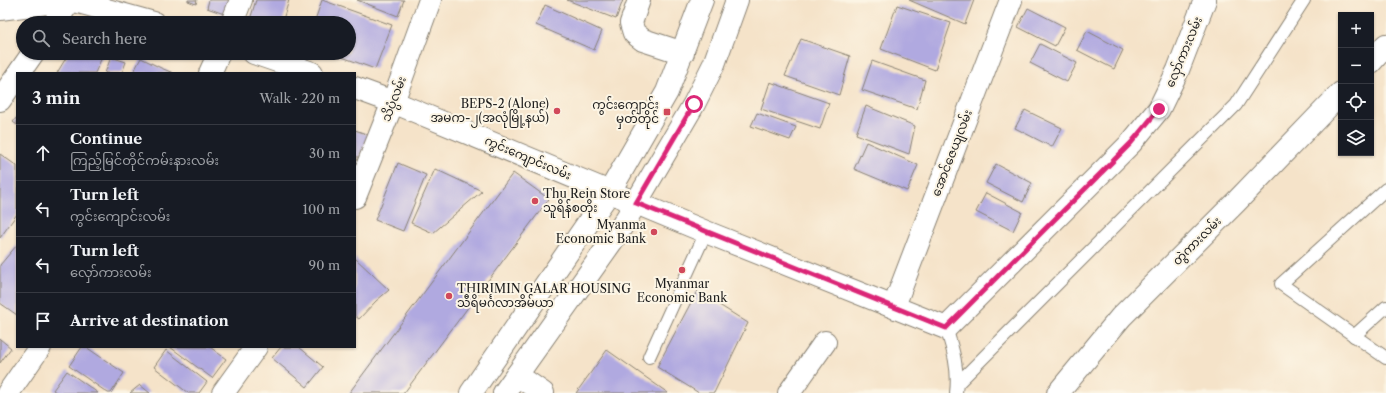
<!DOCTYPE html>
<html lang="en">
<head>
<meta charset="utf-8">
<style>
	:root { --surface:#171b24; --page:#242831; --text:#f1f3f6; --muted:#9ea1a6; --line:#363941 }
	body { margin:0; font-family:"Libre Caslon Text","Noto Sans Myanmar",serif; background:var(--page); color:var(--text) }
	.controls { position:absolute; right:12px; top:12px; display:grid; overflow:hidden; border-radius:0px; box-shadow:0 1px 3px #0004 }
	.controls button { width:36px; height:36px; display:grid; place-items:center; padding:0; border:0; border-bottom:1px solid var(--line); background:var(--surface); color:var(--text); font:20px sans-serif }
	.stop { position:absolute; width:12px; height:12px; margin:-9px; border:3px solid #db2777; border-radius:50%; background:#fff }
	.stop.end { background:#db2777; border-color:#fff; box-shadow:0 1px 4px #0008 }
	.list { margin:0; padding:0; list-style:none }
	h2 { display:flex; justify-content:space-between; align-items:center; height:52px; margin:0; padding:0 16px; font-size:17px }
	h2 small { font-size:13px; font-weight:400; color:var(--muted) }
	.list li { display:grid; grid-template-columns:26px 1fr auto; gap:12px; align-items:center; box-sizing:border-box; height:56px; padding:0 16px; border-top:1px solid var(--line) }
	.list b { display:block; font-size:15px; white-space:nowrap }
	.list p { margin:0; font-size:13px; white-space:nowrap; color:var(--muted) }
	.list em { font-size:13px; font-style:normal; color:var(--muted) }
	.icon { flex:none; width:22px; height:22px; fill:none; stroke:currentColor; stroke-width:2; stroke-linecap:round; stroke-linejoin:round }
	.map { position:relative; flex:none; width:1386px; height:393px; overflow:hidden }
	.search { position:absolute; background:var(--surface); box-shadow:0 1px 3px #0004; left:16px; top:16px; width:340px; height:44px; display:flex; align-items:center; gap:10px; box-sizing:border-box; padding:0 14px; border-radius:22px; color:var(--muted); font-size:15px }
	.panel { position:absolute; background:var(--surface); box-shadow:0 1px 3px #0004; left:16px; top:72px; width:340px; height:276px; border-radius:0px }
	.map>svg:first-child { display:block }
	.building { fill:#b0a9e0 }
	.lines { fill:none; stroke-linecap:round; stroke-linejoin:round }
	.service-casing { stroke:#888072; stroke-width:14 }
	.minor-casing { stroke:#888072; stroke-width:24 }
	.secondary-casing { stroke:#888072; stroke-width:24 }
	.primary-casing { stroke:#888072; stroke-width:24 }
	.service { stroke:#fff; stroke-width:12 }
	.minor { stroke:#fff; stroke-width:22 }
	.secondary { stroke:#fff; stroke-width:22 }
	.primary { stroke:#fff; stroke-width:22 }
	.route { stroke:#db2777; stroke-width:5 }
	.poi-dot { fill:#d1495b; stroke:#fcf5e5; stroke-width:1.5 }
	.labels { text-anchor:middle; stroke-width:4; stroke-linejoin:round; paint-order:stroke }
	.street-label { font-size:12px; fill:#1c1c1c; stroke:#fcf5e5 }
	.poi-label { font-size:12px; fill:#1c1c1c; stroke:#fcf5e5; text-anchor:end }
</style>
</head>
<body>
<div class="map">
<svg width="1386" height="393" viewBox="0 0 1386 393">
	<rect width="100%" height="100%" fill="#fcf5e5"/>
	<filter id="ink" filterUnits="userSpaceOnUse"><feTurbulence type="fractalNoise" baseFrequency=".025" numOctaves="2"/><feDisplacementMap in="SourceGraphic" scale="8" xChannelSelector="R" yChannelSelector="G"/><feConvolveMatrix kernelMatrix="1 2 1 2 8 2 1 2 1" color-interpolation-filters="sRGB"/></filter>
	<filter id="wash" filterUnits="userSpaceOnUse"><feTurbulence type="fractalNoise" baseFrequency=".012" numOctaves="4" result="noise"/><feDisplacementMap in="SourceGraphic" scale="16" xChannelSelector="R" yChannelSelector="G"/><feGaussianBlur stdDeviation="0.9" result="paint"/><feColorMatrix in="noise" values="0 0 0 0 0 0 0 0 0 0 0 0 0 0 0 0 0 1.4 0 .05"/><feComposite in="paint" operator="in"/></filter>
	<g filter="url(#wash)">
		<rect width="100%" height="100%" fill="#f5e3c9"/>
		<g id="blocks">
			<!-- building -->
			<g class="building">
				<path d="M188 0H197L196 4 188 1Z"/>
				<path d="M209 0H232L227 15 207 8Z"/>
				<path d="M256 0H289L282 23H249Z"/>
				<path d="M322 0 392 25 375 69 331 53H349V23H314Z"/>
				<path d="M357 0H404L398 16Z"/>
				<path d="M567 0H623L616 19Z"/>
				<path d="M909 0H974L965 24Z"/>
				<path d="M545 5 602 31 594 50 536 25Z"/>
				<path d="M897 5 951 23 935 70 881 49Z"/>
				<path d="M1028 8 1065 27 1055 46 1018 27Z"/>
				<path d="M1087 31 1123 50 1114 69 1077 50Z"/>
				<path d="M801 39 850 56 839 95 785 76Z"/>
				<path d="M1040 44 1077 63 1067 82 1030 63Z"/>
				<path d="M69 53H97L103 55 95 73H57Z"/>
				<path d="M111 57 126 62 122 73H105Z"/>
				<path d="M141 58 161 68 173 73H133Z"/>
				<path d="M872 61 925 80 917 109 862 90Z"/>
				<path d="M770 82 829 103 820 129 761 109Z"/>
				<path d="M866 106 915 126 909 154 856 134Z"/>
				<path d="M1025 110 1062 128 1052 147 1015 128Z"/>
				<path d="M757 113 796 127 790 140 751 126Z"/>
				<path d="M17 117V125L13 122Z"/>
				<path d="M355 130 369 135 360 158 355 156Z"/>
				<path d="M866 142 918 165 907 191 854 169Z"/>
				<path d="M0 154 17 166V214L0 238Z"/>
				<path d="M398 163 426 175 403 231 375 220Z"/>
				<path d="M996 164 1032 183 1023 202 986 183Z"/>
				<path d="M435 169 482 191 433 233 411 223Z"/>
				<path d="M513 173 549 199 404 393H349Z"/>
				<path d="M986 193 1022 212 1013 231 976 212Z"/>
				<path d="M17 245V315L0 303V265Z"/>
				<path d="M355 258 389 290 376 301 359 319 355 316Z"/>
				<path d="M697 291 748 323 714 393H699L657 367Z"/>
				<path d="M0 339 11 348 0 363Z"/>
				<path d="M82 347H86L124 373 111 393H108L69 366Z"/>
				<path d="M170 347H210L226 359 212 378Z"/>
				<path d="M281 347H299L323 367 307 387 272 358Z"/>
				<path d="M166 350 207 382 199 393H188L154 367Z"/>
				<path d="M607 350 668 393H576Z"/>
				<path d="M67 371 98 393H57L53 390Z"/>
				<path d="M140 385 150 393H130Z"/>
			</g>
		</g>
	</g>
	<g filter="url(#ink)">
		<use href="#blocks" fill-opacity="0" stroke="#888072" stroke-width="1"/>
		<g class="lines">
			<defs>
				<g id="service">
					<path d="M1386 189 1281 284 1386 358"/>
					<path d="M946 328C953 349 959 370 956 393"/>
					<path d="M1354 336 1386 307"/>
					<path d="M649 357 706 232"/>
					<path d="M957 384 1236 105 1304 0"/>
				</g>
				<g id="minor">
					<path d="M71 0 154 23"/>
					<path d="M639 0 631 23 634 33 643 40 683 53"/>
					<path d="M0 9 70 0"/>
					<path d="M54 23 71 0"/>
					<path d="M232 23 241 0"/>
					<path d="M254 53 312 73"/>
					<path d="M19 73 33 53"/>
					<path d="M210 73 219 53"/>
					<path d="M355 88 393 102 706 232 946 328 1131 143 1159 109 1178 70 1205 0"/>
					<path d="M0 100 17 76"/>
					<path d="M355 197 393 102 430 0"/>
					<path d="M894 306 1011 0"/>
					<path d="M517 375 543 393"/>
					<path d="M8 393 40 347"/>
					<path d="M223 393 256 347"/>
					<path d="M789 393 825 342"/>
				</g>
				<g id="secondary">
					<path d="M1371 62 1386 45"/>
					<path d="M1058 393 1121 317 1236 202 1341 93"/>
				</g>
				<g id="primary">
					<path d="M471 393 610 191 667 92 702 0"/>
					<path d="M504 393 617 234 636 203 694 104 714 64 737 0"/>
				</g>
			</defs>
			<!-- service casing -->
			<use href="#service" class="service-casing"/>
			<!-- minor casing -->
			<use href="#minor" class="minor-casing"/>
			<!-- secondary casing -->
			<use href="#secondary" class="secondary-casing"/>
			<!-- primary casing -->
			<use href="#primary" class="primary-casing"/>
			<!-- service -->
			<use href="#service" class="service"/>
			<!-- minor -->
			<use href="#minor" class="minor"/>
			<!-- secondary -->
			<use href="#secondary" class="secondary"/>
			<!-- primary -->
			<use href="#primary" class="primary"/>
		</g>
	</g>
	<g class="lines" filter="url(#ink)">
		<!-- route -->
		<path class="route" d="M694 104 636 203 946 328 1131 143 1159 109"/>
	</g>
	<!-- markers -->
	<g class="poi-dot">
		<circle cx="557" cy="111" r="4"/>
		<rect x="663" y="108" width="8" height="8" rx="2"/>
		<circle cx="535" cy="201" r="4"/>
		<circle cx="654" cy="232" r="4"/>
		<circle cx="682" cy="270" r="4"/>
		<circle cx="449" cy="296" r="4"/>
	</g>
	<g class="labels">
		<!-- street labels -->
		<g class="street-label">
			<text transform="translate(1184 52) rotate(-67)" y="4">လှော်ကားလမ်း</text>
			<text transform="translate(394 99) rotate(-69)" y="4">သိပ္ပံလမ်း</text>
			<text transform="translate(952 153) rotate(-69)" y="4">အောင်ဇေယျလမ်း</text>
			<text transform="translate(528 158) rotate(23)" y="4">ကွင်းကျောင်းလမ်း</text>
			<text transform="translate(1197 241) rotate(-45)" y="4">တွဲကားလမ်း</text>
		</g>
		<!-- poi labels -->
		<g class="poi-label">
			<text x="549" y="108">BEPS-2 (Alone)<tspan x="549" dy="14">အမက-၂(အလုံမြို့နယ်)</tspan></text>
			<text x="659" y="109">ကွင်းကျောင်း<tspan x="659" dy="14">မှတ်တိုင်</tspan></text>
			<text x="543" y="198" text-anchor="start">Thu Rein Store<tspan x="543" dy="14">သူရိန်စတိုး</tspan></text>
			<text x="646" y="229">Myanma<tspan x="646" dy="14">Economic Bank</tspan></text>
			<text x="682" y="288" text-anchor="middle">Myanmar<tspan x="682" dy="14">Economic Bank</tspan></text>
			<text x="457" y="293" text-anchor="start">THIRIMIN GALAR HOUSING<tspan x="457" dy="14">သီရိမင်္ဂလာအိမ်ယာ</tspan></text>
		</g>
	</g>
</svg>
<div class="controls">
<button>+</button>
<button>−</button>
<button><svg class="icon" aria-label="locate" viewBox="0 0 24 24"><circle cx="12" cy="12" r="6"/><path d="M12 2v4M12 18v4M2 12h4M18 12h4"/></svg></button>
<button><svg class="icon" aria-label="layers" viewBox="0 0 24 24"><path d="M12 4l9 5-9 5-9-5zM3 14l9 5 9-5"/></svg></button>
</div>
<div class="stop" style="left:694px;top:104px"></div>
<div class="stop end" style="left:1159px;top:109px"></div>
<div class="search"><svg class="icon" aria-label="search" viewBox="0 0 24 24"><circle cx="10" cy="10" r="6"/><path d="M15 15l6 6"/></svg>Search here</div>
<section class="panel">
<h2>3 min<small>Walk · 220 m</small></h2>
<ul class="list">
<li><svg class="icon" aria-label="ahead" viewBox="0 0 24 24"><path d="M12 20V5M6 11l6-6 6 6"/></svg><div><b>Continue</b><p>ကြည့်မြင်တိုင်ကမ်းနားလမ်း</p></div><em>30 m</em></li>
<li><svg class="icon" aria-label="left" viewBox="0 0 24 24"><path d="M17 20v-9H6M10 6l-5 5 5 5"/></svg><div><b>Turn left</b><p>ကွင်းကျောင်းလမ်း</p></div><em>100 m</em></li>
<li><svg class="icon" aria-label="left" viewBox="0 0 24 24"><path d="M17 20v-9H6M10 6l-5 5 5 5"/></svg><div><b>Turn left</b><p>လှော်ကားလမ်း</p></div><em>90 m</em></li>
<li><svg class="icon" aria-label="arrive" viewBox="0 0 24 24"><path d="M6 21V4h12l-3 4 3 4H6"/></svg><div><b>Arrive at destination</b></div></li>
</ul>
</section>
</div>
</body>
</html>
